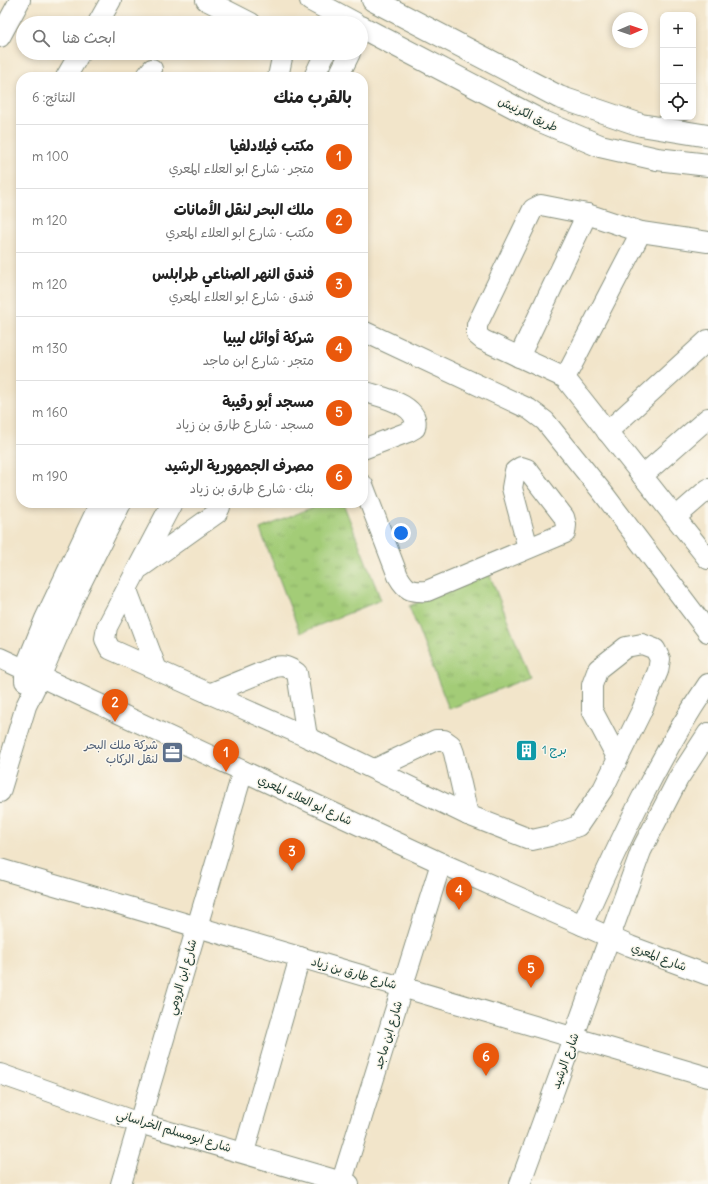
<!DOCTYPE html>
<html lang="ar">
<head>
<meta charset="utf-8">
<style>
	:root { --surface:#fff; --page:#f2f2f2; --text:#222; --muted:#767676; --line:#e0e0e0; --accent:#ea580c }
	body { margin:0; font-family:Delius,"Playpen Sans Arabic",sans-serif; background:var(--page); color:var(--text); direction:rtl }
	.controls { position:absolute; right:12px; top:12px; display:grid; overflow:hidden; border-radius:8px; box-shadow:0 2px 6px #0003 }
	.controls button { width:36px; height:36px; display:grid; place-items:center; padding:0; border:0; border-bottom:1px solid var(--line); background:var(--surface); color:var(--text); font:20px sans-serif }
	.compass { position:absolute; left:612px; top:12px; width:36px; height:36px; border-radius:50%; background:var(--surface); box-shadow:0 2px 6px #0003; rotate:88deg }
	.you { position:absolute; left:401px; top:533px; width:14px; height:14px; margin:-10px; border:3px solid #fff; border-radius:50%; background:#1a73e8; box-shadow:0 0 0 6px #1a73e833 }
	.badge { display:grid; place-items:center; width:26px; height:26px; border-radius:50%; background:var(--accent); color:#fff; font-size:13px; font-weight:700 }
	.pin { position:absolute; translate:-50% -33px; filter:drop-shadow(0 1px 2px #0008) }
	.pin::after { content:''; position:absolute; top:21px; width:14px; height:12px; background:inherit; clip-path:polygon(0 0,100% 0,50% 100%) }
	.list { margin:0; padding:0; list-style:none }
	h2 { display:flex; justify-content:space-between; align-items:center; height:52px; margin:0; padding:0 16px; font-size:17px }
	h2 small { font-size:13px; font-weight:400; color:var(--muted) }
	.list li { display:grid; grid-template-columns:26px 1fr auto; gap:12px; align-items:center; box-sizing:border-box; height:64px; padding:0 16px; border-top:1px solid var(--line) }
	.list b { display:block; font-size:15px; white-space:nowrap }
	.list p { margin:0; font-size:13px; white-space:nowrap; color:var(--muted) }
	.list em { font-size:13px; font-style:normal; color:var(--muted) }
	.icon { flex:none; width:22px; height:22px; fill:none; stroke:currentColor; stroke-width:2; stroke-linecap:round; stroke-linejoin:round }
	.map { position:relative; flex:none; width:708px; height:1184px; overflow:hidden; direction:ltr }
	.search { position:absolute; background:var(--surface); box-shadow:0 2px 6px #0003; left:16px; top:16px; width:352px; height:44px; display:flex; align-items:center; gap:10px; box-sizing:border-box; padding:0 14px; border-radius:22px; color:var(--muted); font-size:15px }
	.panel { position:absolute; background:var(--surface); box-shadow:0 2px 6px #0003; left:16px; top:72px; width:352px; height:436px; border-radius:16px; direction:rtl }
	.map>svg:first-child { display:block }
	.grass { fill:url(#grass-tufts); stroke:#618456 }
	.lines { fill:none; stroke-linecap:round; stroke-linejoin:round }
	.minor-casing { stroke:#88917f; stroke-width:22 }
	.highway-casing { stroke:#88917f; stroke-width:24 }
	.minor { stroke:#fff; stroke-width:20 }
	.highway { stroke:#fff; stroke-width:22 }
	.labels { text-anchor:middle; stroke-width:3; stroke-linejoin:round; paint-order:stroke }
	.street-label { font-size:12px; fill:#1f3d34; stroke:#fbf7ec }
	.service-label { font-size:12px; fill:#4e5e75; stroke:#fbf7ec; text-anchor:end }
	.culture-label { font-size:12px; fill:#0d838f; stroke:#fbf7ec; text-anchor:start }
</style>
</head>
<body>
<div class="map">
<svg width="708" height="1184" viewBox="0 0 708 1184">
	<defs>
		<pattern id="grass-tufts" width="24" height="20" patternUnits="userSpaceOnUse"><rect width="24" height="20" fill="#a3cc77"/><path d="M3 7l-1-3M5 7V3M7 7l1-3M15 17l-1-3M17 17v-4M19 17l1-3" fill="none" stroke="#84a762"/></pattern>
	</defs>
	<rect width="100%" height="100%" fill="#fbf7ec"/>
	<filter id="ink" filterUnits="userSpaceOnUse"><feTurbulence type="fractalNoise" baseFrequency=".025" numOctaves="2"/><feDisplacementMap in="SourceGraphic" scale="8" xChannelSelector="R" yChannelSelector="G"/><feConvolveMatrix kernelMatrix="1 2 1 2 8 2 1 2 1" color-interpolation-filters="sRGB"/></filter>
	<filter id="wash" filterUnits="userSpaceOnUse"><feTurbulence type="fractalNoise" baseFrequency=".012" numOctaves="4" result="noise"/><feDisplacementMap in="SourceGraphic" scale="16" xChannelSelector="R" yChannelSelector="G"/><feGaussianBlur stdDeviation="0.9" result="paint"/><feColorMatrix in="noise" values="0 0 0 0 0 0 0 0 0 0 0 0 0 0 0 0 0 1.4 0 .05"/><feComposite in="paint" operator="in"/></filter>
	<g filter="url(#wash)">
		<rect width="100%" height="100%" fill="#f2e5ca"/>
		<!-- grass -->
		<g class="grass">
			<path d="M323 503H343L381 600 300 633 260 529Z"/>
			<path d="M489 573 530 677 449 709 409 606Z"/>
		</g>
	</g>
	<g filter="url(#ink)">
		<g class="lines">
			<defs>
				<g id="minor">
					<path d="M206 0 251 23"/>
					<path d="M98 23 111 0"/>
					<path d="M0 37 20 0"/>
					<path d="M66 77 80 53"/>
					<path d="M146 77 152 69"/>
					<path d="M278 77 282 58 281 53"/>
					<path d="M314 77 325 53"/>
					<path d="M338 77 350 53"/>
					<path d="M708 242 641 232 587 214 541 205 533 209 477 325V335L483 340 565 378 708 559"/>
					<path d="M363 331 529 409 545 421 603 493 708 632"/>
					<path d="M519 357 587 214"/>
					<path d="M565 378 641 232"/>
					<path d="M363 391C380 397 421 404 415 428L408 432 363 449"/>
					<path d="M607 432 708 340"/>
					<path d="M642 476 708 418"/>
					<path d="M363 485 398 576C406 590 410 592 427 591L565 533 566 525 564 517 527 469 521 467 515 471 512 488 528 548"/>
					<path d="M172 503 107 627 105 639 110 649 307 737 468 815 532 840 550 836 578 826 603 789 641 712 658 671 660 659 655 649 642 644 626 647 598 669 592 685V710L618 759"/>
					<path d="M676 517 708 489"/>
					<path d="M141 567 217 513 220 507 219 503"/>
					<path d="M127 590 157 670"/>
					<path d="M0 658 441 863 630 946 708 975"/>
					<path d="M25 681V668L45 619 100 503"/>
					<path d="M209 694 275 667C284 665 289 667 297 673L307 737"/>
					<path d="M375 769 436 740H444L451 745 454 753 468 815"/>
					<path d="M0 792 26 706 41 675 78 589 121 503"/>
					<path d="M0 869 708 1077"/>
					<path d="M582 925C619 843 657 759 708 684"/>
					<path d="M0 1074 139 1123 349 1184"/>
					<path d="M244 1152 300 957"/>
					<path d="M121 1184 243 771"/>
					<path d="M341 1184 441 863"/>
					<path d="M520 1184 641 851 678 779 708 733"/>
				</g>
				<g id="highway">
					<path d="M311 0 354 23"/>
					<path d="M373 0 559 97 641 125 708 136"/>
					<path d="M361 27 541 121 600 146 657 159 708 165"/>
				</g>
			</defs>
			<!-- minor casing -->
			<use href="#minor" class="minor-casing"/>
			<!-- highway casing -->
			<use href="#highway" class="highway-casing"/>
			<!-- minor -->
			<use href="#minor" class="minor"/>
			<!-- highway -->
			<use href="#highway" class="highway"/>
		</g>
	</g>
	<!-- icons -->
	<defs>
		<symbol id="building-square" viewBox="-11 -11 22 22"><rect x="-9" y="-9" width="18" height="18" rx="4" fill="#0f9aa8" stroke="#fbf7ec"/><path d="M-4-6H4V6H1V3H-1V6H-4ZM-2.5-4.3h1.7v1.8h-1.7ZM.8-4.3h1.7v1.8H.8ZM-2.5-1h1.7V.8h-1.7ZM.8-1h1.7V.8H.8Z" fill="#fff"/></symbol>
		<symbol id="office-square" viewBox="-11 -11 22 22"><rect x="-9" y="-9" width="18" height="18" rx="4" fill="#5c6f8a" stroke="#fbf7ec"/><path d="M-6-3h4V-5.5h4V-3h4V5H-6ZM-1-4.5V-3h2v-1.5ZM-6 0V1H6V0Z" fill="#fff"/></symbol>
	</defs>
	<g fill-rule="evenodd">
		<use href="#building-square" x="514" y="738" width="25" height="25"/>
		<use href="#office-square" x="160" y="740" width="25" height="25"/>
	</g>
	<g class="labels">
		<!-- street labels -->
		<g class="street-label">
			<text transform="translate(528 114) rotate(26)" y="4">طريق الكرنيش</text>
			<text transform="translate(305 800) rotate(25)" y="4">شارع ابو العلاء المعري</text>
			<text transform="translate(659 957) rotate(21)" y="4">شارع المعري</text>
			<text transform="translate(354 973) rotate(16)" y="4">شارع طارق بن زياد</text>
			<text transform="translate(182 977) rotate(-74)" y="4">شارع ابن الرومي</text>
			<text transform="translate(388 1035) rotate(-73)" y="4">شارع ابن ماجد</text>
			<text transform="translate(565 1061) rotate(-70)" y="4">شارع الرشيد</text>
			<text transform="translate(174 1131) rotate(17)" y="4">شارع ابومسلم الخراساني</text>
		</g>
		<!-- service labels -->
		<g class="service-label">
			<text x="158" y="749">شركة ملك البحر<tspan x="158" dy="14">لنقل الركاب</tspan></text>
		</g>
		<!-- culture labels -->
		<g class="culture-label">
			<text x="542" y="754">برج 1</text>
		</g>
	</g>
</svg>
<div class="controls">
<button>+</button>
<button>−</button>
<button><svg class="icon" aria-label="locate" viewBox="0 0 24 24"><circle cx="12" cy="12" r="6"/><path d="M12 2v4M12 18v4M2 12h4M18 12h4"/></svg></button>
</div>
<svg class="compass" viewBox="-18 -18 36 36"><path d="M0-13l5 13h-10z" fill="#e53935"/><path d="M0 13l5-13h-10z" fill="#767676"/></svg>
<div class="you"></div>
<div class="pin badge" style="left:226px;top:772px">1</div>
<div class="pin badge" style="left:115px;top:722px">2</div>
<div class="pin badge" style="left:292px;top:871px">3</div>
<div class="pin badge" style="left:459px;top:910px">4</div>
<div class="pin badge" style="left:531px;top:988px">5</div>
<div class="pin badge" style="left:486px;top:1076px">6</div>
<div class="search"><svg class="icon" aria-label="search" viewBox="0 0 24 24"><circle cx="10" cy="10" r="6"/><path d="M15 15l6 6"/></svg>ابحث هنا</div>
<section class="panel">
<h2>بالقرب منك<small>النتائج: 6</small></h2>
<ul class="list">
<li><span class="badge">1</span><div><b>مكتب فيلادلفيا</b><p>متجر · شارع ابو العلاء المعري</p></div><em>100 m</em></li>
<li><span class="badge">2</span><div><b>ملك البحر لنقل الأمانات</b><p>مكتب · شارع ابو العلاء المعري</p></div><em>120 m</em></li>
<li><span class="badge">3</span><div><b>فندق النهر الصناعي طرابلس</b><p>فندق · شارع ابو العلاء المعري</p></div><em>120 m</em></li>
<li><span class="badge">4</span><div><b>شركة أوائل ليبيا</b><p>متجر · شارع ابن ماجد</p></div><em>130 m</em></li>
<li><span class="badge">5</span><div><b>مسجد أبو رقيبة</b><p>مسجد · شارع طارق بن زياد</p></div><em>160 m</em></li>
<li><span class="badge">6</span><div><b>مصرف الجمهورية الرشيد</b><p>بنك · شارع طارق بن زياد</p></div><em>190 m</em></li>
</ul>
</section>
</div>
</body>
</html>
